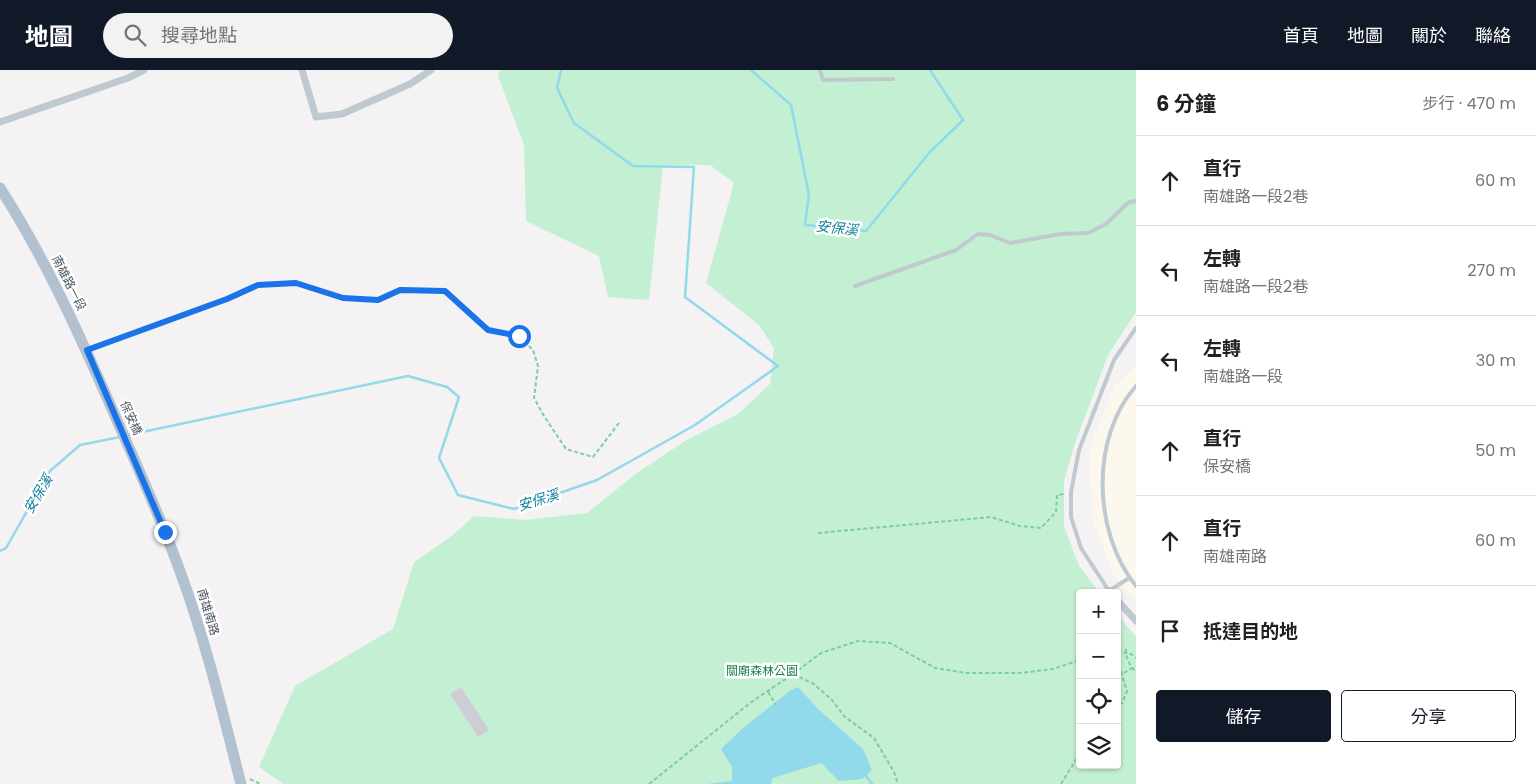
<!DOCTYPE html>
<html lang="zh-TW">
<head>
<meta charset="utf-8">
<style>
	:root { --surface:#fff; --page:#f2f2f2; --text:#202124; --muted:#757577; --line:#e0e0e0; --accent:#111827 }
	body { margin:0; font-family:Poppins,"Noto Sans TC",sans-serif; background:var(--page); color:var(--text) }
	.controls { position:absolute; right:15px; bottom:15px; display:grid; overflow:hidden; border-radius:5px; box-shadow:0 1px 4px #0004 }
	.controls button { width:45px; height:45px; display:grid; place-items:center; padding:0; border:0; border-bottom:1px solid var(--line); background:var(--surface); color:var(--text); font:25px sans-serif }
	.stop { position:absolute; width:15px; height:15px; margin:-11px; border:4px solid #1a73e8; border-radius:50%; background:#fff }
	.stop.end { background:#1a73e8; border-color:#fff; box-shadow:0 1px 5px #0008 }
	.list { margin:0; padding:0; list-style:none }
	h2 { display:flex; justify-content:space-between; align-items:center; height:65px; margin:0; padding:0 20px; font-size:21px }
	h2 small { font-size:16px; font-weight:400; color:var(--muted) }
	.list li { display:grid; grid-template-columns:32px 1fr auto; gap:15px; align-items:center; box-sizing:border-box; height:90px; padding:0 20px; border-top:1px solid var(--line) }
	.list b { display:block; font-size:19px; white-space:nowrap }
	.list p { margin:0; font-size:16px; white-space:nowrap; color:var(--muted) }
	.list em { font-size:16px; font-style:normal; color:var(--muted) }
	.actions { display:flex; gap:10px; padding:15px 20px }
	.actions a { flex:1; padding:11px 0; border:1px solid var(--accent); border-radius:5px; text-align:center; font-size:18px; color:var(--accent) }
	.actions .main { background:var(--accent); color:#fff }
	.icon { flex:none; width:28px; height:28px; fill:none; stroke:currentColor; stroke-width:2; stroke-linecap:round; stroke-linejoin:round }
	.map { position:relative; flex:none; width:1136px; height:714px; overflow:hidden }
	header { display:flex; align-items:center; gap:30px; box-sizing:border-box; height:70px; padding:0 25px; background:var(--accent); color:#fff }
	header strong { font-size:24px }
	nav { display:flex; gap:28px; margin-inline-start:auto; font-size:18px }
	.search { width:350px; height:45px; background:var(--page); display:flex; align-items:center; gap:12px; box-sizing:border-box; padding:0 18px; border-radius:28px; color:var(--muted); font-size:19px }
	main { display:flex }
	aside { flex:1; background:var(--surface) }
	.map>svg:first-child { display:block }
	.commercial { fill:#fcf8ed }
	.green { fill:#c3efd3 }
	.water { fill:#91d9eb }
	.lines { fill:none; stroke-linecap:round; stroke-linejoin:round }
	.stream { stroke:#91d9eb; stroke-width:2.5 }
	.building { fill:#ccced4; stroke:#d6d8dd }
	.path { stroke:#7bcda3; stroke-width:2; stroke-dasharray:4 2.5; stroke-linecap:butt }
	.lane { stroke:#c0c9d0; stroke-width:4 }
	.street { stroke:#c0c9d0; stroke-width:7 }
	.primary { stroke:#b2c1cf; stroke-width:11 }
	.route { stroke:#1a73e8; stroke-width:6 }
	.labels { text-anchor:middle; stroke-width:5; stroke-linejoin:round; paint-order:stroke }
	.street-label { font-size:12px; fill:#4a555f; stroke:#fff }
	.park-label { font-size:12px; fill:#1a814c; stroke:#fff }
	.water-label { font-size:14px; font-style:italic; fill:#10819c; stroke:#fff }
</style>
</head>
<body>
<header>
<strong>地圖</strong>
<div class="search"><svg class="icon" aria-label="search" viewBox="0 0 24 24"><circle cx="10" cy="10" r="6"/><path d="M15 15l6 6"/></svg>搜尋地點</div>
<nav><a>首頁</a><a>地圖</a><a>關於</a><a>聯絡</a></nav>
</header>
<main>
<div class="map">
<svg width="1136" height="714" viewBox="0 0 1136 714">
	<rect width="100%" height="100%" fill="#f4f2f2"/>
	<!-- commercial -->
	<path class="commercial" d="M1136 295V530L1114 506 1093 451 1089 380 1115 315Z"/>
	<!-- green -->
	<path class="green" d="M500 0H1136V242L1108 285 1074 376 1064 411V456L1079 496 1100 523H1080V695H1117V544L1136 567V714H283L259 697 295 616 393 559 414 492 452 466 474 446 526 450 587 443 637 403 685 371 738 344 770 314 774 278 759 255 706 213 734 113 710 95H663L649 230 608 227 599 186 526 151 524 75 498 6Z"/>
	<!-- water -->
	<path class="water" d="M798 617 819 640 863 679 872 700 862 709 839 711 821 693 773 708 771 714H707L732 711V697L721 679 742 659 791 620Z"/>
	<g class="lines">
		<!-- stream -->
		<g class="stream">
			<path d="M751 0 791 35 809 125 805 155 866 161 929 83 963 50 930 0"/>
			<path d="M128 365 408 306 447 317 459 327 439 388 458 425 514 439 597 410 695 355 778 296 685 227 694 97 633 96 574 53 557 18 561 0"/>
			<path d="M0 481 6 478 50 401 80 375 120 367"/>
			<path d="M864 703 872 714"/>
		</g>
	</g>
	<!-- building -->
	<path class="building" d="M461 617 489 660 478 667 450 624Z"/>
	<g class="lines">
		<!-- path -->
		<g class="path">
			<path d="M96 276 227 229 258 215 296 213 343 228 378 230 400 220 445 221 488 260 519 267 533 280 538 296 534 328 544 346 566 379 593 387 619 353"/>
			<path d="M818 463 991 447 1020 456 1041 458 1056 442 1057 425 1064 424"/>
			<path d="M1126 579C1125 587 1130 596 1136 602"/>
			<path d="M1117 584C1125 582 1130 582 1136 588"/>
			<path d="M1117 589 1127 621 1122 633 1117 635"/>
			<path d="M1124 603 1132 598"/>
			<path d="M793 604 821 583 858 571 890 573 935 598 966 603H1019L1053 599 1080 590"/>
			<path d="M768 622 776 635"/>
			<path d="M250 709 260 714"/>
			<path d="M649 714 750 633 793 604 814 614 832 630 845 647 874 668 894 702 898 714"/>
			<path d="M1061 714 1080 683"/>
		</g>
		<!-- lane -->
		<g class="lane">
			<path d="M820 0 823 10 893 9"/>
			<path d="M855 216 956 180 978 164 990 165 1010 173 1060 164 1088 163 1106 154 1129 132 1136 131"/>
			<path d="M1136 316C1090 368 1093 463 1136 516"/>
			<path d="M1129 508 1109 521 1081 478 1071 447V422L1079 380 1114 290 1136 258"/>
		</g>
		<!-- street -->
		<g class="street">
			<path d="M302 0 316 47 342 44 410 14 431 0"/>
			<path d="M0 52 128 8 144 0"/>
			<path d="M1109 521 1111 523"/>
			<path d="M1117 530 1136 551"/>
		</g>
		<!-- primary -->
		<path class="primary" d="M0 118C42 183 74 253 105 323 131 383 159 442 181 504 206 572 223 644 241 714"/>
	</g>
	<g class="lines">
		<!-- route -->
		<path class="route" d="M165 462 87 280 227 229 258 215 296 213 343 228 378 230 400 220 445 221 488 260 519 266"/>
	</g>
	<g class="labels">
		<!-- street labels -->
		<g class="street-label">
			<text transform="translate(69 213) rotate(63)" y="4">南雄路一段</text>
			<text transform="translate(131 348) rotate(66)" y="4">保安橋</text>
			<text transform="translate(208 542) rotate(73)" y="4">南雄南路</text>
		</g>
		<!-- park labels -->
		<g class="park-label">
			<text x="762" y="605">關廟森林公園</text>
		</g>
		<!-- water labels -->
		<g class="water-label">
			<text transform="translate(837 158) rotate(6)" y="5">安保溪</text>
			<text transform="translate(38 424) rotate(-59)" y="5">安保溪</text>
			<text transform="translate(538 430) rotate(-17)" y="5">安保溪</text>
		</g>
	</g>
</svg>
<div class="controls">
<button>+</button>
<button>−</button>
<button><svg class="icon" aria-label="locate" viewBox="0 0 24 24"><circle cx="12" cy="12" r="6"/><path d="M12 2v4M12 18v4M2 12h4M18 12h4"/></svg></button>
<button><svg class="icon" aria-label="layers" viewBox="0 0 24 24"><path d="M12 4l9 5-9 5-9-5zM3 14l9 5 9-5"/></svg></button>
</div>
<div class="stop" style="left:519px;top:266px"></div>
<div class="stop end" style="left:165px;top:462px"></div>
</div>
<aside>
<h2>6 分鐘<small>步行 · 470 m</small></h2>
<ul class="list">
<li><svg class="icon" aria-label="ahead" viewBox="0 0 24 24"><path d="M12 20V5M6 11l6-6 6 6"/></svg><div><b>直行</b><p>南雄路一段2巷</p></div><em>60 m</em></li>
<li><svg class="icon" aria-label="left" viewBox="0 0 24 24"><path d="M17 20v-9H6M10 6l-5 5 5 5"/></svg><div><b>左轉</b><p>南雄路一段2巷</p></div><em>270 m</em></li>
<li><svg class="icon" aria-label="left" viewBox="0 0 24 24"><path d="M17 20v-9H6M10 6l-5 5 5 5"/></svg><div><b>左轉</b><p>南雄路一段</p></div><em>30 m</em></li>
<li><svg class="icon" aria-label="ahead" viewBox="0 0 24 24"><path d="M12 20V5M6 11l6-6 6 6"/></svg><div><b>直行</b><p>保安橋</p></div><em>50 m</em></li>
<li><svg class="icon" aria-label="ahead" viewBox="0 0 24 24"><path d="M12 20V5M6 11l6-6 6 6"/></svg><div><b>直行</b><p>南雄南路</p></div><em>60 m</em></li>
<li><svg class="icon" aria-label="arrive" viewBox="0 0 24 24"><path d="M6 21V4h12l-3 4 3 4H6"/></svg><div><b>抵達目的地</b></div></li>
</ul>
<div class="actions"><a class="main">儲存</a><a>分享</a></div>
</aside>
</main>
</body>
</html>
